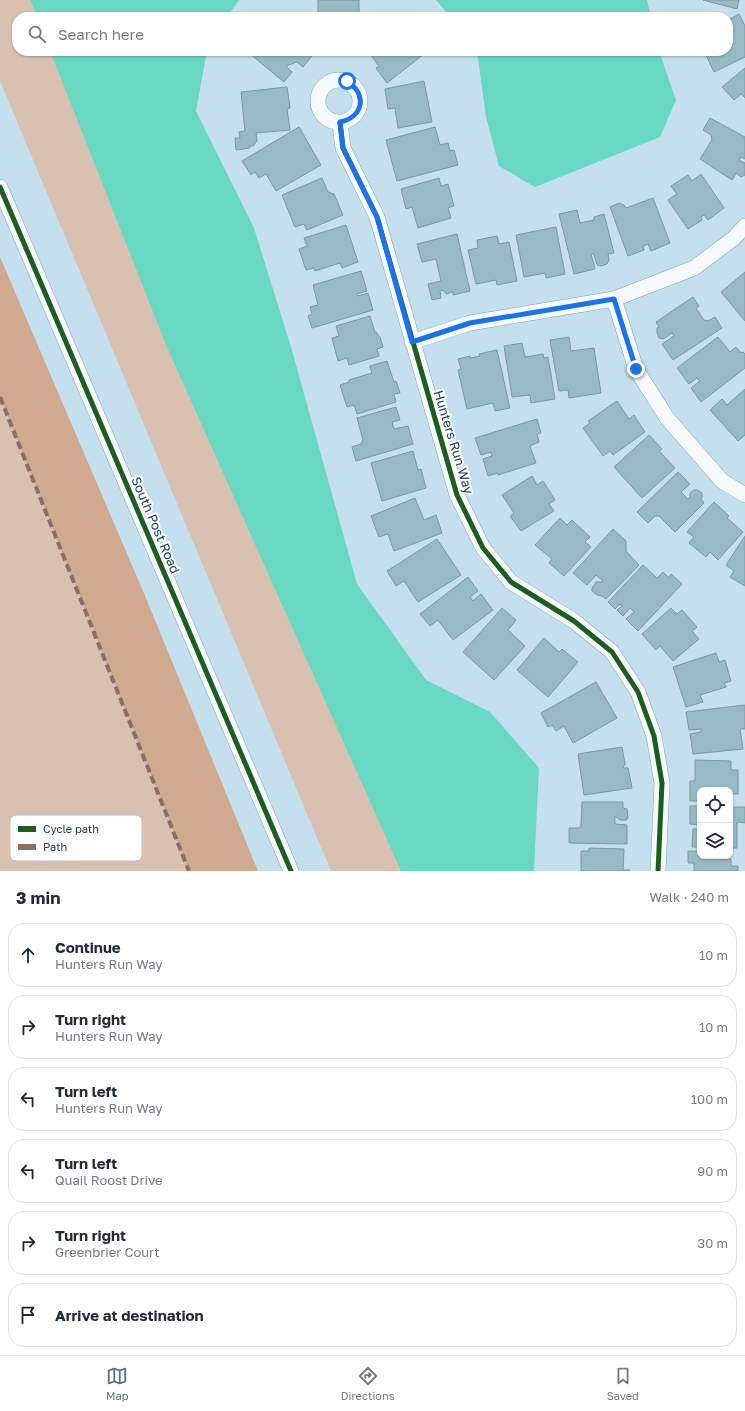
<!DOCTYPE html>
<html lang="en">
<head>
<meta charset="utf-8">
<style>
	:root { --surface:#fff; --page:#f2f2f3; --text:#1f2937; --muted:#747a83; --line:#e0e1e3; --accent:#537484 }
	body { margin:0; font-family:"Golos Text",sans-serif; background:var(--page); color:var(--text) }
	.controls { position:absolute; right:12px; bottom:12px; display:grid; overflow:hidden; border-radius:8px; box-shadow:0 1px 3px #0004 }
	.controls button { width:36px; height:36px; display:grid; place-items:center; padding:0; border:0; border-bottom:1px solid var(--line); background:var(--surface); color:var(--text); font:20px sans-serif }
	.stop { position:absolute; width:12px; height:12px; margin:-9px; border:3px solid #1a73e8; border-radius:50%; background:#fff }
	.stop.end { background:#1a73e8; border-color:#fff; box-shadow:0 1px 4px #0008 }
	.list { margin:0; padding:0; list-style:none }
	h2 { display:flex; justify-content:space-between; align-items:center; height:52px; margin:0; padding:0 16px; font-size:17px }
	h2 small { font-size:13px; font-weight:400; color:var(--muted) }
	.list li { display:grid; grid-template-columns:26px 1fr auto; gap:12px; align-items:center; box-sizing:border-box; height:64px; margin:0 8px 8px; padding:0 8px; border:1px solid var(--line); border-radius:16px }
	.list b { display:block; font-size:15px; white-space:nowrap }
	.list p { margin:0; font-size:13px; white-space:nowrap; color:var(--muted) }
	.list em { font-size:13px; font-style:normal; color:var(--muted) }
	.icon { flex:none; width:22px; height:22px; fill:none; stroke:currentColor; stroke-width:2; stroke-linecap:round; stroke-linejoin:round }
	.map { position:relative; flex:none; width:745px; height:871px; overflow:hidden }
	.search { position:absolute; background:var(--surface); box-shadow:0 1px 3px #0004; left:12px; right:12px; top:12px; height:44px; display:flex; align-items:center; gap:10px; box-sizing:border-box; padding:0 14px; border-radius:16px; color:var(--muted); font-size:15px }
	.sheet { height:484px; background:var(--surface) }
	nav { display:flex; justify-content:space-around; align-items:center; box-sizing:border-box; height:56px; border-top:1px solid var(--line); background:var(--surface); font-size:11px; color:var(--muted) }
	nav a { display:grid; justify-items:center; gap:2px }
	nav .on { color:var(--accent) }
	.map>svg:first-child { display:block }
	.green { fill:#d9c1b1 }
	.forest { fill:#cfaa8e }
	.water { fill:#68d8c2 }
	.building { fill:#98bac4; stroke:#7a98a1 }
	.lines { fill:none; stroke-linecap:round; stroke-linejoin:round }
	.minor-casing { stroke:#84a2b0; stroke-width:16 }
	.minor { stroke:#f6fafc; stroke-width:15 }
	.quiet { stroke:#8d6e63; stroke-width:4; stroke-dasharray:8 4; stroke-linecap:butt }
	.cycleway-casing { stroke:#fcfcfc; stroke-width:8 }
	.cycleway { stroke:#1b5e20; stroke-width:5 }
	.route { stroke:#1a73e8; stroke-width:5 }
	.labels { text-anchor:middle; stroke-width:4; stroke-linejoin:round; paint-order:stroke }
	.street-label { font-size:13px; fill:#163b4c; stroke:#fcfcfc }
	.key { fill:#fcfcfc; stroke:#b7c2c7; stroke-width:1 }
	.key-label { font-size:11px; fill:#163b4c }
</style>
</head>
<body>
<div class="map">
<svg width="745" height="871" viewBox="0 0 745 871">
	<rect width="100%" height="100%" fill="#c4dfed"/>
	<!-- green -->
	<g class="green">
		<path d="M0 0H30L37 17H17V51H50L402 871H331L0 81Z"/>
		<path d="M0 397 189 871H0Z"/>
	</g>
	<!-- forest -->
	<path class="forest" d="M0 257 143 591 258 871H189L0 397Z"/>
	<!-- water -->
	<g class="water">
		<path d="M30 0H239L227 17H37Z"/>
		<path d="M436 0H647L651 17H450Z"/>
		<path d="M50 51H207L196 111 254 228 291 347 357 584 426 680 490 712 539 768 534 871H401L166 345Z"/>
		<path d="M477 51H659L676 100 660 137 535 187 499 166 486 117Z"/>
	</g>
	<!-- building -->
	<g class="building">
		<rect x="318" y="0" width="41" height="17"/>
		<path d="M703 0H739L737 9Z"/>
		<path d="M739 14 745 26V57L714 72 704 51H728V20Z"/>
		<path d="M251 51H316L303 67 297 62 286 66 292 72 284 82 249 53Z"/>
		<path d="M368 51H422L424 54 387 83 376 68 379 66Z"/>
		<path d="M745 68V98L741 94 734 100 722 87Z"/>
		<path d="M424 81 432 122 398 128 395 108 388 109 385 89Z"/>
		<path d="M287 87 290 108 287 109 290 130 256 133 257 141 253 146H249L250 148 236 150 235 138H240L239 132 245 131 241 92Z"/>
		<path d="M710 118 745 137V159L741 157 739 160 745 163V175L741 177 736 173 732 180 700 159 712 140 711 135 703 130Z"/>
		<path d="M299 127 321 165 276 191 266 174 259 178 255 172 251 175 242 161Z"/>
		<path d="M435 127 440 145 448 143 450 151 454 150 458 165 397 181 386 140Z"/>
		<path d="M701 174 724 208 708 220 704 215 701 217 702 220 688 229 668 200 677 194 671 186 688 175 692 181Z"/>
		<path d="M322 178 328 192 334 194 343 215 307 230 304 224 295 227 282 195Z"/>
		<path d="M439 178 441 186 448 184 454 206 448 208 451 218 418 228 412 207 406 209 401 189Z"/>
		<path d="M653 198 670 243 651 251 648 244 643 246 644 250 628 256 610 207 619 203 624 205 626 208Z"/>
		<path d="M577 210 580 223 594 220V217L604 214 614 253 608 254 609 260 607 264 601 266 597 265 594 254H591L595 269 574 274 559 214Z"/>
		<path d="M346 225 358 262 342 268 340 263 315 271 314 268 306 270 299 249 307 246 304 238Z"/>
		<path d="M556 227 565 274 546 278 545 273 524 277 516 235Z"/>
		<path d="M457 234 470 291 453 295V292L446 294 443 290 440 291 441 298 432 300 428 284 441 281 436 259 422 262 417 244Z"/>
		<path d="M497 236 499 244 509 242 517 281 497 285 496 280 476 284 468 250 478 248 477 240Z"/>
		<path d="M361 271 367 291 357 294 358 296 368 293 373 310 312 328 308 316 312 314 310 307 318 305 313 285Z"/>
		<path d="M745 272V321L721 292Z"/>
		<path d="M693 297 699 306 696 308 704 320 708 321 715 317 722 328 673 360 662 344 674 336 672 333 663 339 659 338 657 333V328L659 327 656 322Z"/>
		<path d="M370 316 375 332 377 333 379 337H380L383 347 377 349 379 356 349 365 347 358 338 361 332 338 339 336 336 326Z"/>
		<path d="M569 337 571 351 594 348 601 393 569 398 568 390 559 391 550 340Z"/>
		<path d="M718 337 730 352 736 347 741 353 743 352 745 354V368L701 402 691 388 700 381 697 378 689 384 677 368Z"/>
		<path d="M522 343 525 357 543 354 544 358 548 357 555 399 531 403 530 395 512 397 504 346Z"/>
		<path d="M497 350 510 408 495 411 493 403 467 409 458 370 461 369 458 359 470 356V358L480 356 479 354Z"/>
		<path d="M387 361 394 382 396 381 400 393 394 394 396 402 357 414 354 405 347 407 340 385 349 382V380L372 373 370 366Z"/>
		<path d="M745 389V435L738 441 710 410 722 399 727 405Z"/>
		<path d="M617 401 629 419 634 415 645 432 613 455 610 451 603 456 583 428 590 423 588 421Z"/>
		<path d="M396 407 400 420 392 422 394 429 408 426 413 444 356 461 352 447 361 444 363 440 357 418Z"/>
		<path d="M537 419 541 433 537 434 539 442 530 446 536 463 498 475V473L488 476 483 459 492 456 491 452 481 455 475 438Z"/>
		<path d="M649 435 662 449 659 451 675 468 642 498 614 467Z"/>
		<path d="M413 451 418 470 421 469 426 488 382 501 371 463Z"/>
		<path d="M678 472 690 484 681 492 688 499 690 497V493L694 490H697L702 493V497L701 499 704 503 675 532 659 516H655L648 523 637 512Z"/>
		<path d="M532 476 537 485 543 481 555 500 549 504 554 511 521 531 510 516 514 513 502 495Z"/>
		<path d="M415 498 424 520 436 515 442 533 394 551 388 534 379 537 371 516Z"/>
		<path d="M714 502 729 516 727 518 743 532 718 560 710 552 706 557 689 543 694 537 687 532Z"/>
		<path d="M560 518 567 525 572 520 590 537 585 542 591 547 564 576 549 563 552 559 535 545Z"/>
		<path d="M613 529 626 541V551L639 565 606 599 602 596 597 595 592 591V588L596 582H601L603 581 596 575 587 585 573 573Z"/>
		<path d="M745 536V586L730 577 734 571 726 565Z"/>
		<path d="M437 539 461 575 418 602 404 581 396 586 387 571Z"/>
		<path d="M643 565 657 578 663 572 669 578 671 574 682 584 638 631 626 619 634 612 630 608 623 616 617 610 622 606 620 604 615 609 608 602Z"/>
		<path d="M468 577 478 591 470 597 473 601 481 594 493 610 453 640 438 620 430 626 420 614Z"/>
		<path d="M502 608 516 620 508 630 525 646 494 680 463 652Z"/>
		<path d="M671 608 677 614 682 610 697 627 692 631 699 639 673 661 660 646 656 650 642 634Z"/>
		<path d="M544 638 559 652 562 649 578 662 548 697 517 670Z"/>
		<path d="M716 653 719 662 725 660 731 681 724 683 726 687 700 695 703 702 686 707 673 667Z"/>
		<path d="M596 682 617 718 573 743 564 726 556 731 552 725 548 727 541 713Z"/>
		<path d="M745 705V729H740L743 749 693 754 690 734 701 732V729L689 730 686 712Z"/>
		<path d="M622 747 625 764 623 768H628L632 788 584 795 578 754Z"/>
		<path d="M695 760 731 761V770H738V794H731V801L730 790H700V801H690V781H695Z"/>
		<path d="M582 802H623V808L627 809 628 818 626 820H620L615 816V824L627 825V844L569 843V828H579L581 825Z"/>
		<path d="M690 806H700V825L690 824Z"/>
		<path d="M730 807H745V823L737 822V848H730Z"/>
		<path d="M700 825V847H692L693 829H700Z"/>
		<path d="M589 848 624 849 623 870H630V871H581V851H589Z"/>
		<path d="M688 851H700V856H709V858L731 859V866H738V871H694V863H688Z"/>
	</g>
	<g class="lines">
		<defs>
			<g id="minor">
				<circle cx="339" cy="101" r="21"/>
				<path d="M340 123 343 148 377 217 457 495 483 548 511 582 574 621 612 652 638 692 654 736 662 783 658 871"/>
				<path d="M0 187 291 871"/>
				<path d="M614 299 636 369 667 418 722 481 745 495"/>
				<path d="M412 342 470 323 614 299 694 268 734 238 745 226"/>
			</g>
		</defs>
		<!-- minor casing -->
		<use href="#minor" class="minor-casing"/>
		<!-- minor -->
		<use href="#minor" class="minor"/>
		<!-- quiet -->
		<path class="quiet" d="M0 397 189 871"/>
		<defs>
			<g id="cycleway">
				<path d="M340 123 343 148 377 217 457 495 483 548 511 582 574 621 612 652 638 692 654 736 662 783 658 871"/>
				<path d="M0 187 291 871"/>
			</g>
		</defs>
		<!-- cycleway casing -->
		<use href="#cycleway" class="cycleway-casing"/>
		<!-- cycleway -->
		<use href="#cycleway" class="cycleway"/>
	</g>
	<g class="lines">
		<!-- route -->
		<path class="route" d="M347 81C368 95 363 117 340 122L343 148 377 217 412 342 470 323 614 299 636 369"/>
	</g>
	<g class="labels">
		<!-- street labels -->
		<g class="street-label">
			<text transform="translate(454 442) rotate(73)" y="5">Hunters Run Way</text>
			<text transform="translate(156 525) rotate(67)" y="5">South Post Road</text>
		</g>
	</g>
	<!-- legend -->
	<rect x="10" y="815" width="132" height="46" rx="6" class="key"/>
	<rect x="18" y="826" width="18" height="6" fill="#1b5e20"/>
	<rect x="18" y="844" width="18" height="6" fill="#8d6e63"/>
	<g class="key-label">
		<text x="43" y="833">Cycle path</text>
		<text x="43" y="851">Path</text>
	</g>
</svg>
<div class="controls">
<button><svg class="icon" aria-label="locate" viewBox="0 0 24 24"><circle cx="12" cy="12" r="6"/><path d="M12 2v4M12 18v4M2 12h4M18 12h4"/></svg></button>
<button><svg class="icon" aria-label="layers" viewBox="0 0 24 24"><path d="M12 4l9 5-9 5-9-5zM3 14l9 5 9-5"/></svg></button>
</div>
<div class="stop" style="left:347px;top:81px"></div>
<div class="stop end" style="left:636px;top:369px"></div>
<div class="search"><svg class="icon" aria-label="search" viewBox="0 0 24 24"><circle cx="10" cy="10" r="6"/><path d="M15 15l6 6"/></svg>Search here</div>
</div>
<section class="sheet">
<h2>3 min<small>Walk · 240 m</small></h2>
<ul class="list">
<li><svg class="icon" aria-label="ahead" viewBox="0 0 24 24"><path d="M12 20V5M6 11l6-6 6 6"/></svg><div><b>Continue</b><p>Hunters Run Way</p></div><em>10 m</em></li>
<li><svg class="icon" aria-label="right" viewBox="0 0 24 24"><path d="M7 20v-9h11M14 6l5 5-5 5"/></svg><div><b>Turn right</b><p>Hunters Run Way</p></div><em>10 m</em></li>
<li><svg class="icon" aria-label="left" viewBox="0 0 24 24"><path d="M17 20v-9H6M10 6l-5 5 5 5"/></svg><div><b>Turn left</b><p>Hunters Run Way</p></div><em>100 m</em></li>
<li><svg class="icon" aria-label="left" viewBox="0 0 24 24"><path d="M17 20v-9H6M10 6l-5 5 5 5"/></svg><div><b>Turn left</b><p>Quail Roost Drive</p></div><em>90 m</em></li>
<li><svg class="icon" aria-label="right" viewBox="0 0 24 24"><path d="M7 20v-9h11M14 6l5 5-5 5"/></svg><div><b>Turn right</b><p>Greenbrier Court</p></div><em>30 m</em></li>
<li><svg class="icon" aria-label="arrive" viewBox="0 0 24 24"><path d="M6 21V4h12l-3 4 3 4H6"/></svg><div><b>Arrive at destination</b></div></li>
</ul>
</section>
<nav>
<a class="on"><svg class="icon" aria-label="map" viewBox="0 0 24 24"><path d="M3 6l6-2 6 2 6-2v14l-6 2-6-2-6 2zM9 4v14M15 6v14"/></svg>Map</a>
<a><svg class="icon" aria-label="directions" viewBox="0 0 24 24"><path d="M12 3l9 9-9 9-9-9zM9 14v-3h6M13 9l2 2-2 2"/></svg>Directions</a>
<a><svg class="icon" aria-label="saved" viewBox="0 0 24 24"><path d="M7 4h10v16l-5-4-5 4z"/></svg>Saved</a>
</nav>
</body>
</html>
